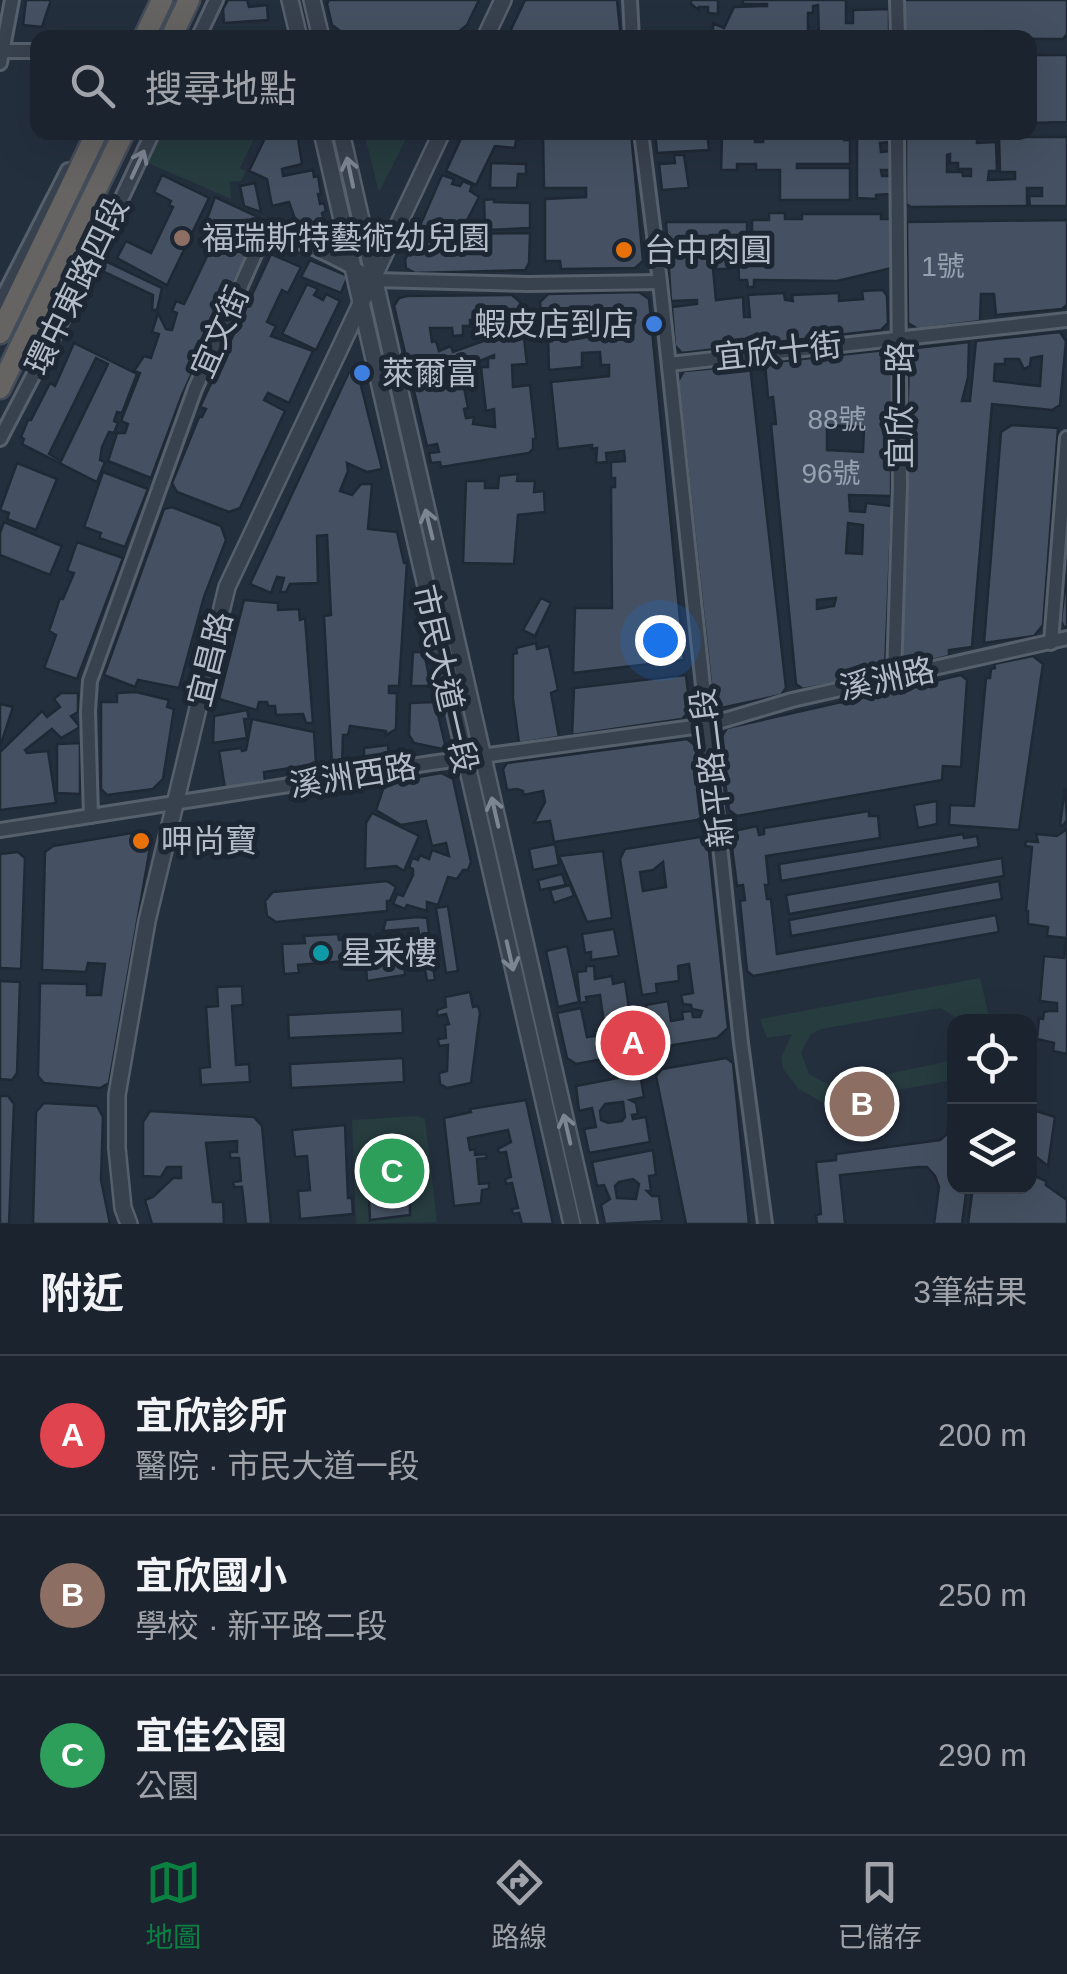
<!DOCTYPE html>
<html lang="zh-TW">
<head>
<meta charset="utf-8">
<style>
	:root { --surface:#1b232e; --page:#242b36; --text:#f1f3f6; --muted:#a0a4aa; --line:#39404a; --accent:#0b8043 }
	body { margin:0; font-family:Helvetica,"Noto Sans TC",sans-serif; background:var(--page); color:var(--text) }
	.controls { position:absolute; right:30px; bottom:30px; display:grid; overflow:hidden; border-radius:20px; box-shadow:0 10px 40px #0002 }
	.controls button { width:90px; height:90px; display:grid; place-items:center; padding:0; border:0; border-bottom:2px solid var(--line); background:var(--surface); color:var(--text); font:50px sans-serif }
	.you { position:absolute; left:660px; top:640px; width:35px; height:35px; margin:-25px; border:8px solid #fff; border-radius:50%; background:#1a73e8; box-shadow:0 0 0 15px #1a73e833 }
	.badge { display:grid; place-items:center; width:65px; height:65px; border-radius:50%; background:var(--accent); color:#fff; font-size:32px; font-weight:700 }
	.pin { position:absolute; translate:-50% -50%; border:5px solid #fff; box-shadow:0 2px 10px #0006 }
	.list { margin:0; padding:0; list-style:none }
	h2 { display:flex; justify-content:space-between; align-items:center; height:130px; margin:0; padding:0 40px; font-size:42px }
	h2 small { font-size:32px; font-weight:400; color:var(--muted) }
	.list li { display:grid; grid-template-columns:65px 1fr auto; gap:30px; align-items:center; box-sizing:border-box; height:160px; padding:0 40px; border-top:2px solid var(--line) }
	.list b { display:block; font-size:38px; white-space:nowrap }
	.list p { margin:0; font-size:32px; white-space:nowrap; color:var(--muted) }
	.list em { font-size:32px; font-style:normal; color:var(--muted) }
	.icon { flex:none; width:55px; height:55px; fill:none; stroke:currentColor; stroke-width:2; stroke-linecap:round; stroke-linejoin:round }
	.map { position:relative; flex:none; width:1067px; height:1224px; overflow:hidden }
	.search { position:absolute; background:var(--surface); box-shadow:0 10px 40px #0002; left:30px; right:30px; top:30px; height:110px; display:flex; align-items:center; gap:25px; box-sizing:border-box; padding:0 35px; border-radius:20px; color:var(--muted); font-size:38px }
	.sheet { height:610px; background:var(--surface) }
	nav { display:flex; justify-content:space-around; align-items:center; box-sizing:border-box; height:140px; border-top:2px solid var(--line); background:var(--surface); font-size:28px; color:var(--muted) }
	nav a { display:grid; justify-items:center; gap:5px }
	nav .on { color:var(--accent) }
	.map>svg:first-child { display:block }
	.green { fill:#263c3f }
	.building { fill:#455162; stroke:#1f2835; stroke-width:2.5; fill-rule:evenodd }
	.lines { fill:none; stroke-linecap:round; stroke-linejoin:round }
	.minor-casing { stroke:#565f6c; stroke-width:18 }
	.tertiary-casing { stroke:#565f6c; stroke-width:20 }
	.trunk-casing { stroke:#434c59; stroke-width:25 }
	.minor { stroke:#38414e; stroke-width:12 }
	.tertiary { stroke:#38414e; stroke-width:15 }
	.trunk { stroke:#656462; stroke-width:20 }
	.oneway { stroke:#7c8592 }
	.education-dot { fill:#8d6e63; stroke:#1d2633; stroke-width:4 }
	.food-dot { fill:#e8710a; stroke:#1d2633; stroke-width:4 }
	.shop-dot { fill:#3f7fe0; stroke:#1d2633; stroke-width:4 }
	.culture-dot { fill:#0f9aa8; stroke:#1d2633; stroke-width:4 }
	.labels { text-anchor:middle; stroke-width:10; stroke-linejoin:round; paint-order:stroke }
	.number-label { font-size:28px; fill:#98a1af }
	.poi-label { font-size:32px; fill:#b4bcc9; stroke:#1d2633; text-anchor:start }
	.street-label { font-size:32px; fill:#b4bcc9; stroke:#1d2633 }
</style>
</head>
<body>
<div class="map">
<svg width="1067" height="1224" viewBox="0 0 1067 1224">
	<rect width="100%" height="100%" fill="#242f3e"/>
	<!-- green -->
	<g class="green">
		<path d="M162 133H257L240 168 246 171 241 181 230 182 231 199 148 163Z"/>
		<path d="M364 133H409L379 192Z"/>
		<path d="M980 978 990 1021H961L941 1008 821 1029 811 1034 801 1053 809 1074 831 1086 954 1060V1080L824 1103 799 1089 783 1069 781 1058 792 1034 767 1038 760 1019Z"/>
		<path d="M418 1116 425 1119 437 1222 356 1224 352 1120Z"/>
	</g>
	<!-- building -->
	<g class="building">
		<path d="M26 0H51L42 27 23 25Z"/>
		<path d="M228 0H247L249 7 267 5 268 20 224 23 223 9Z"/>
		<path d="M329 0H479L467 25 457 33 340 31 332 25 327 4Z"/>
		<path d="M525 0H617L621 38H507Z"/>
		<path d="M691 0H718V14L708 13V7H699V10L691 4Z"/>
		<path d="M743 0H846V23H853V10L889 9V38H819L818 5 813 6V13H808V38H713V23L724 28 734 7 767 6V4H743Z"/>
		<path d="M904 0H1067V34L1063 39 912 38 904 32Z"/>
		<path d="M1030 55H1067V122L1030 123Z"/>
		<path d="M268 132H297L302 164 282 169 283 176 313 170 314 177 318 176 321 194H318L320 204 324 203 326 211 322 213 328 238 315 240 300 233 289 202 272 206 267 179 249 171Z"/>
		<path d="M464 132H521L520 140H516L515 148 495 146 476 185 446 171Z"/>
		<path d="M546 132H631L643 261 635 268 561 269 560 261H545V199L586 197V188H544L543 136Z"/>
		<path d="M655 132H707L709 150 657 153Z"/>
		<path d="M892 133V142L880 143 881 152 890 151V170H881L882 176H891V194L876 195V199L857 198V134Z"/>
		<path d="M722 136H755V142H763V136H844V140H850V164H797V168H850V200H780V170H756V164H737V170H721Z"/>
		<path d="M977 137V143L996 142 997 171H989L988 180 1015 179V172H1000L999 137H1067V206H1030L1029 196H1042V188H1027V206L911 207 906 204V138ZM950 154V163H958V169H971V176H963L962 172H947V155Z"/>
		<path d="M674 155H684L689 188 662 190 659 164 675 163Z"/>
		<path d="M491 163 526 164V174H518L517 188H490Z"/>
		<path d="M162 175 209 198 167 285 117 258 126 241 151 253 173 207 169 205 171 201 154 192Z"/>
		<path d="M442 175 454 179 452 184 460 186 463 181 472 185 470 191 479 197 460 234 530 233 529 263 525 270 415 273 406 268 405 260Z"/>
		<path d="M255 183 261 212 244 206 240 186Z"/>
		<path d="M215 197 273 224 269 232 260 228 253 244 205 224Z"/>
		<path d="M494 199V202L530 203V228L485 230 484 200Z"/>
		<path d="M769 213H785V219H802V214H881V219H893L892 268 837 281 754 280V287H748L747 280H739L738 255 730 256V269H713L716 300 743 297 744 317H750L748 295 784 293 785 300 793 301 792 295 839 293V301L863 299 862 291 883 290 887 296 888 323 881 330 682 353 675 346 672 307 697 304V300L671 301 666 222H747V249H752V220H769Z"/>
		<path d="M1067 220V305L1062 309 996 315 994 294H981L980 321 918 329 908 323 907 222Z"/>
		<path d="M208 238 247 255 225 301 216 298 213 306 221 309 182 395 151 478 108 461 117 433H125L128 424 121 421 140 373 134 371 144 356 151 358 159 334 152 332 158 313 166 329 172 330 177 313 172 311 176 301 184 304 189 294 208 254 205 253 207 247 204 246Z"/>
		<path d="M271 254 301 267 288 293 282 290 267 322 276 326 271 336 313 351 289 403 268 393 264 400 285 411 240 508 229 512 177 492 172 483 199 417H202L206 409 200 407Z"/>
		<path d="M97 257 162 288 157 310H152L153 295 102 271 104 267 94 262Z"/>
		<path d="M310 260 348 276 341 293 301 277Z"/>
		<path d="M307 284 318 289 314 295 323 300 326 294 340 301 316 350 282 334Z"/>
		<path d="M639 292 649 299 684 660 573 673 575 608H612L611 487H615V478H611V462L625 461 624 451 606 453 607 462 596 463 597 448 592 449V445L558 449 551 382 609 376V365H601L600 352 582 353V367L549 370 548 336 579 334 578 328 542 329 540 302 548 294Z"/>
		<path d="M512 295 520 302 527 364 512 365 513 387 530 385 536 439H533V449L529 453 441 467 440 462 431 463 429 453 439 452 437 444 427 446 394 306 399 298 407 296ZM470 320H496L498 336 453 352 451 346 439 351 436 341 432 342 430 328H452L453 336 463 335V326H470ZM494 355V358H488V367H481L486 411 494 409 495 427 473 424 474 417 466 418 464 409 468 408 463 382 449 384 448 374Z"/>
		<path d="M1060 332 1066 341 1060 405 1052 410 992 404 972 647 949 650V656L908 666 901 660 909 356 916 348 969 342 968 377 962 401H970L976 341ZM1042 356 1040 386 994 381 995 364H1005V359H1019L1024 369 1030 366 1031 358Z"/>
		<path d="M74 343 137 374 122 413 117 412 114 421 118 423 114 433 109 432 102 447 100 460 105 462 97 482 22 444 24 439 21 437 28 420H31L50 383 55 386ZM96 358 108 364 61 461 49 454Z"/>
		<path d="M885 350 892 356 891 496 849 495 850 511 865 512 866 503 892 506 885 668 880 674 803 689 796 684 771 424H776L773 397 768 398 765 363ZM827 425 864 427 863 452 827 450ZM848 523 863 525 862 554 846 553ZM836 598 834 606 817 609V600Z"/>
		<path d="M750 365 786 688 781 695 721 708 713 702 678 381 684 371Z"/>
		<path d="M357 370 382 469 367 472 347 463 348 471 340 491 352 495 361 484H372L368 529 397 532 404 563 407 562 399 686H389V693H397L396 729 386 735V731L350 726 348 735H343L342 767 332 766 324 616 331 615 327 535 317 536 318 583 290 584 286 592H280L284 578 277 577 271 593 250 584 349 372Z"/>
		<path d="M1012 425 1058 428 1043 625 1034 636 984 643 1001 432Z"/>
		<path d="M17 463 57 479 36 530 7 519 9 513 0 510Z"/>
		<path d="M103 472 148 489 125 547 99 538 101 533 84 527Z"/>
		<path d="M518 474 517 481H535L534 492 544 491 545 512 518 515 514 564 463 563 466 481H485V488H498L499 476Z"/>
		<path d="M172 507 221 526 226 540 204 597 179 688 138 680 135 687 104 675 164 509Z"/>
		<path d="M4 522 62 546 50 575 0 555V533Z"/>
		<path d="M77 542 123 558 77 679 44 668 56 635 49 631 60 598 63 599 74 573 67 571Z"/>
		<path d="M1067 570V627H1064L1061 621Z"/>
		<path d="M541 598 551 603 535 636 523 630Z"/>
		<path d="M244 600 278 603V610L299 609 300 620 305 618 313 723H306L303 714 276 715 275 706H268L267 702H259L257 710 219 699Z"/>
		<path d="M536 643 537 649 549 646 558 690 551 693 559 737 519 743 513 699V654L517 653 516 648Z"/>
		<path d="M413 652H424L431 686H411Z"/>
		<path d="M1033 656 1043 664 1019 830 949 825 950 805 974 806 986 678H990L991 669 995 668 994 664Z"/>
		<path d="M686 675 690 710 682 719 572 735 574 688Z"/>
		<path d="M961 675 967 680 961 767 943 766 942 780 737 816 729 810 719 741 727 728Z"/>
		<path d="M136 692 169 700 167 707 174 709 163 779 153 789 107 795 101 789V702H117V693Z"/>
		<path d="M61 693H78V712L71 716 80 727 61 738 52 729 25 750 27 753 48 751 56 803 0 810V752L42 711 47 717 60 707 54 699Z"/>
		<path d="M435 702 445 744 442 749 414 743 409 735 410 703Z"/>
		<path d="M0 704 13 707 0 747Z"/>
		<path d="M247 710 249 719H244L247 738 213 743 214 716Z"/>
		<path d="M252 719 314 732 316 764 264 772 265 781 225 788 219 751 241 748 242 751 246 750Z"/>
		<path d="M687 739 696 746 703 816 697 820 554 842 550 821 534 823 545 802 543 791 523 795V791L517 789 507 790 503 769 507 763Z"/>
		<path d="M80 743V794L57 793V744Z"/>
		<path d="M388 745 389 761 364 766V748Z"/>
		<path d="M441 773 453 779 471 862 468 870H463L457 879 448 877 438 905 427 902V911L407 905 405 909 393 904 397 894 403 896 413 875V869L409 867 412 858 418 860 420 855 429 859 432 850 449 856 446 843 432 846 426 821 401 825 376 810 385 783Z"/>
		<path d="M1065 788 1067 820 1063 826 1060 825Z"/>
		<path d="M937 801V824L918 828 914 805Z"/>
		<path d="M869 811V816H878L880 838 766 856 769 885H765L767 899H771L777 954 996 915 999 932 753 976 747 971 740 901 745 900 743 885 737 886 731 840 738 830 757 826 759 835 764 834V828Z"/>
		<path d="M372 813 419 836 404 871 396 866 365 869 366 823Z"/>
		<path d="M1067 829V1054L1053 1051 1054 1043 1037 1039 1039 1018 1043 1019 1044 1012 1049 1011H1057V1003L1040 1001 1044 956 1064 958 1066 938 1047 936 1048 927 1028 924V911H1026L1032 847 1025 846 1026 841 1038 842 1036 834 1057 836Z"/>
		<path d="M138 832 146 835 151 842 109 1083 100 1088 44 1083 38 1076 40 983 87 984V995H101L105 964 88 963 86 972 42 970 45 852 53 846Z"/>
		<path d="M963 834 964 838 977 836 979 847 781 881 779 864Z"/>
		<path d="M700 837 708 842 728 1028 717 1038 661 1047 653 1044 646 1005 668 1001 671 1021 683 1019 682 1012 692 1011 693 1017H700L702 1011 692 1009 691 1005 683 1004 681 995 693 993 689 964 678 966 679 981 656 984 657 993 642 995 620 859 625 849ZM663 862 666 887 643 891 640 872 653 870Z"/>
		<path d="M555 844 559 865 533 870 529 849Z"/>
		<path d="M603 851 612 918 587 922 559 856Z"/>
		<path d="M18 852 25 858 21 969 0 968V854Z"/>
		<path d="M1002 858 1004 876 789 914 786 895Z"/>
		<path d="M562 874 566 885 540 890 538 880Z"/>
		<path d="M387 881 396 887 390 901H387V911L276 922 267 916 265 901 273 892Z"/>
		<path d="M999 881 1002 899 791 936 789 920Z"/>
		<path d="M570 885 574 896 554 903 550 890Z"/>
		<path d="M448 906 458 971 446 973 436 908Z"/>
		<path d="M418 917 427 918 435 980 427 981 418 928 383 931 386 920Z"/>
		<path d="M614 929 619 956 591 960V952L585 953 582 934Z"/>
		<path d="M398 932 399 936 402 935 405 975 367 981 365 950 378 948 376 934Z"/>
		<path d="M338 934 339 940 358 939 360 968 345 969V961L298 965 299 973 284 974 282 944 305 943 304 936Z"/>
		<path d="M567 946 579 1002 558 1007 546 951Z"/>
		<path d="M586 966H594L595 979 612 976 613 984 625 981 634 1043 630 1054 576 1064 567 1058 557 1013 581 1008 587 1037 595 1036 594 1031 605 1030 600 995 586 997 587 1002 580 1003 577 972 586 971Z"/>
		<path d="M0 981 20 982 17 1073 12 1080 0 1079Z"/>
		<path d="M242 986 243 1005 232 1006 236 1065 249 1064 250 1082 201 1085 200 1068 210 1067 206 1007 218 1006 217 987Z"/>
		<path d="M470 992 473 1007 478 1006 480 1013 471 1083 447 1088 440 1084 439 1073 447 1071 448 1045 439 1046 438 1039 446 1038 445 1025 449 1024 446 1014 437 1016V1010L446 1007 445 997Z"/>
		<path d="M402 1009 403 1033 289 1038 288 1015Z"/>
		<path d="M403 1058 404 1082 291 1088 290 1064Z"/>
		<path d="M726 1058 733 1063 749 1224H686L656 1076 662 1069Z"/>
		<path d="M633 1075 641 1079 644 1097 630 1100 636 1103 638 1114 632 1115 633 1119 646 1117 650 1142 589 1153 584 1129 596 1127 592 1108 579 1111 576 1086ZM623 1102 625 1117 622 1121 608 1123 601 1120 600 1111 605 1104Z"/>
		<path d="M0 1096H8L14 1104 9 1224H0Z"/>
		<path d="M526 1100 553 1224H522L519 1213 513 1214 512 1209 518 1208 512 1183 506 1184 505 1179 511 1177 506 1152 499 1153 498 1149 511 1142 508 1130 468 1138 470 1150 475 1149V1155L486 1154 487 1158 477 1159 479 1184 489 1183V1189L482 1190 481 1203 454 1206 444 1118 471 1112 470 1109Z"/>
		<path d="M44 1103 97 1106 103 1117 101 1180 110 1224H33L36 1112Z"/>
		<path d="M1030 1109 1055 1117 1048 1166 1030 1152Z"/>
		<path d="M150 1111 254 1117 262 1126 271 1224H246L242 1187H234L233 1182 241 1181 239 1158H230V1152H237V1141L206 1143 213 1202H223L224 1224H152L145 1200 153 1197 173 1178H181V1167H167L161 1177 143 1176V1122Z"/>
		<path d="M948 1121 954 1122V1186H967L962 1224H934L939 1187 935 1176 927 1167H918L840 1175 845 1224H817L816 1215 821 1214 816 1162 836 1160V1154L940 1140 947 1134Z"/>
		<path d="M345 1125 348 1198H352L353 1214 300 1219 298 1191 310 1190 307 1156 295 1157 292 1130Z"/>
		<path d="M653 1150 656 1175 649 1176 651 1191H647L652 1196H659L662 1221 605 1224 601 1205 610 1199 604 1185 597 1186 592 1162ZM633 1179 639 1184 636 1199 617 1198 615 1186 619 1182Z"/>
		<path d="M1030 1174 1046 1181V1185L1067 1200V1224H968L973 1186H1030Z"/>
		<path d="M410 1194V1215L370 1220 369 1198Z"/>
	</g>
	<g class="lines">
		<defs>
			<g id="minor">
				<path d="M630 0 632 38"/>
				<path d="M897 0 898 38"/>
				<path d="M198 38 216 0"/>
				<path d="M0 51H38"/>
				<path d="M0 63 12 0"/>
				<path d="M641 132 660 282 741 1043 765 1224"/>
				<path d="M0 303 68 170"/>
				<path d="M669 364 1067 320"/>
				<path d="M0 439 82 282 153 132"/>
				<path d="M1051 643 1067 438"/>
				<path d="M894 677 900 485 897 132"/>
				<path d="M91 816 88 711 90 681 195 389 256 252C264 244 272 235 284 237 302 240 357 269 374 280L528 284 660 282"/>
				<path d="M0 830 431 763 708 725 792 700 1067 638"/>
			</g>
			<g id="tertiary">
				<path d="M290 0 299 38"/>
				<path d="M312 0 321 38"/>
				<path d="M485 38 503 0"/>
				<path d="M322 132 572 1224"/>
				<path d="M341 132 589 1224"/>
				<path d="M129 1224 123 1208 117 1148V1095L147 921 227 587 442 132"/>
			</g>
			<g id="trunk">
				<path d="M144 38 162 0"/>
				<path d="M171 38 189 0"/>
				<path d="M0 333 97 132"/>
				<path d="M0 388 124 132"/>
			</g>
		</defs>
		<!-- minor casing -->
		<use href="#minor" class="minor-casing"/>
		<!-- tertiary casing -->
		<use href="#tertiary" class="tertiary-casing"/>
		<!-- trunk casing -->
		<use href="#trunk" class="trunk-casing"/>
		<!-- minor -->
		<use href="#minor" class="minor"/>
		<!-- tertiary -->
		<use href="#tertiary" class="tertiary"/>
		<!-- trunk -->
		<use href="#trunk" class="trunk"/>
	</g>
	<!-- one-way arrows -->
	<defs><path id="oneway-shaft" d="M-6 0H5M1.5-3L5.5 0L1.5 3" fill="none" stroke-width="1.6" stroke-linecap="round" stroke-linejoin="round" transform="scale(2.5)"/></defs>
	<g class="oneway">
		<use href="#oneway-shaft" transform="translate(138 164) rotate(-65)"/>
		<use href="#oneway-shaft" transform="translate(350 172) rotate(-102)"/>
		<use href="#oneway-shaft" transform="translate(429 524) rotate(-104)"/>
		<use href="#oneway-shaft" transform="translate(495 812) rotate(-103)"/>
		<use href="#oneway-shaft" transform="translate(510 956) rotate(77)"/>
		<use href="#oneway-shaft" transform="translate(567 1129) rotate(-103)"/>
	</g>
	<!-- markers -->
	<circle class="education-dot" cx="182" cy="238" r="10"/>
	<g class="food-dot">
		<circle cx="624" cy="250" r="10"/>
		<circle cx="141" cy="841" r="10"/>
	</g>
	<g class="shop-dot">
		<circle cx="654" cy="324" r="10"/>
		<circle cx="362" cy="373" r="10"/>
	</g>
	<circle class="culture-dot" cx="321" cy="953" r="10"/>
	<g class="labels">
		<!-- number labels -->
		<g class="number-label">
			<text x="943" y="276">1號</text>
			<text x="837" y="429">88號</text>
			<text x="831" y="483">96號</text>
		</g>
		<!-- poi labels -->
		<g class="poi-label">
			<text x="202" y="249">福瑞斯特藝術幼兒園</text>
			<text x="644" y="261">台中肉圓</text>
			<text x="634" y="335" text-anchor="end">蝦皮店到店</text>
			<text x="382" y="384">萊爾富</text>
			<text x="161" y="852">呷尚寶</text>
			<text x="341" y="964">星釆樓</text>
		</g>
		<!-- street labels -->
		<g class="street-label">
			<text transform="translate(77 286) rotate(-64)" y="11">環中東路四段</text>
			<text transform="translate(220 332) rotate(-66)" y="11">宜文街</text>
			<text transform="translate(778 351) rotate(-6)" y="11">宜欣十街</text>
			<text transform="translate(900 405) rotate(-90)" y="11">宜欣一路</text>
			<text transform="translate(210 659) rotate(-76)" y="11">宜昌路</text>
			<text transform="translate(445 679) rotate(77)" y="11">市民大道一段</text>
			<text transform="translate(887 679) rotate(-12)" y="11">溪洲路</text>
			<text transform="translate(712 768) rotate(-97)" y="11">新平路二段</text>
			<text transform="translate(353 776) rotate(-9)" y="11">溪洲西路</text>
		</g>
	</g>
</svg>
<div class="controls">
<button><svg class="icon" aria-label="locate" viewBox="0 0 24 24"><circle cx="12" cy="12" r="6"/><path d="M12 2v4M12 18v4M2 12h4M18 12h4"/></svg></button>
<button><svg class="icon" aria-label="layers" viewBox="0 0 24 24"><path d="M12 4l9 5-9 5-9-5zM3 14l9 5 9-5"/></svg></button>
</div>
<div class="you"></div>
<div class="pin badge" style="left:633px;top:1043px;background:#e0444e">A</div>
<div class="pin badge" style="left:862px;top:1104px;background:#8d6e63">B</div>
<div class="pin badge" style="left:392px;top:1171px;background:#2e9e5b">C</div>
<div class="search"><svg class="icon" aria-label="search" viewBox="0 0 24 24"><circle cx="10" cy="10" r="6"/><path d="M15 15l6 6"/></svg>搜尋地點</div>
</div>
<section class="sheet">
<h2>附近<small>3筆結果</small></h2>
<ul class="list">
<li><span class="badge" style="background:#e0444e">A</span><div><b>宜欣診所</b><p>醫院 · 市民大道一段</p></div><em>200 m</em></li>
<li><span class="badge" style="background:#8d6e63">B</span><div><b>宜欣國小</b><p>學校 · 新平路二段</p></div><em>250 m</em></li>
<li><span class="badge" style="background:#2e9e5b">C</span><div><b>宜佳公園</b><p>公園</p></div><em>290 m</em></li>
</ul>
</section>
<nav>
<a class="on"><svg class="icon" aria-label="map" viewBox="0 0 24 24"><path d="M3 6l6-2 6 2 6-2v14l-6 2-6-2-6 2zM9 4v14M15 6v14"/></svg>地圖</a>
<a><svg class="icon" aria-label="directions" viewBox="0 0 24 24"><path d="M12 3l9 9-9 9-9-9zM9 14v-3h6M13 9l2 2-2 2"/></svg>路線</a>
<a><svg class="icon" aria-label="saved" viewBox="0 0 24 24"><path d="M7 4h10v16l-5-4-5 4z"/></svg>已儲存</a>
</nav>
</body>
</html>
